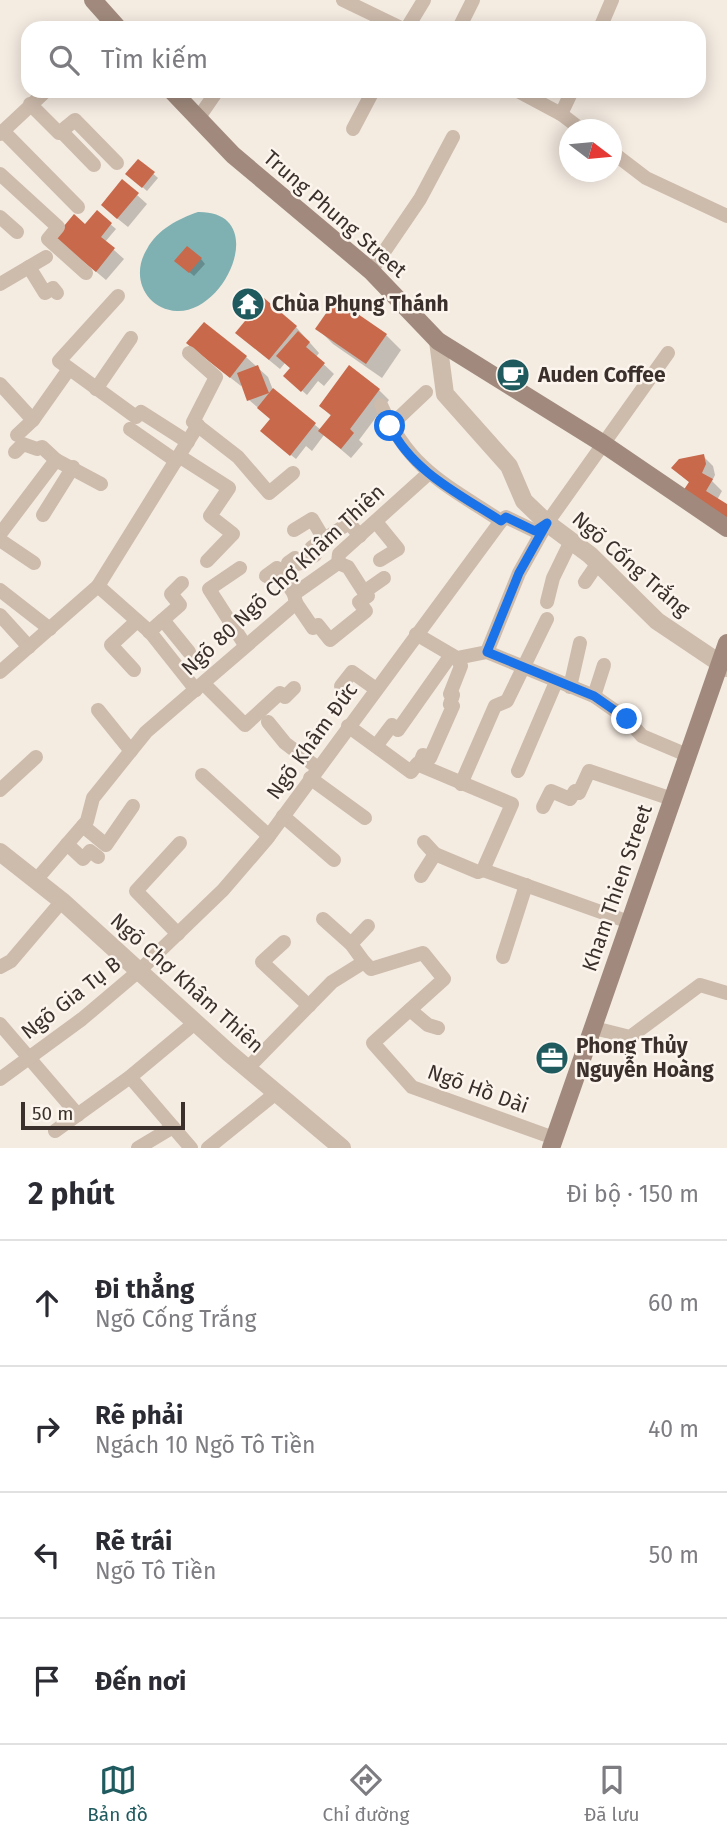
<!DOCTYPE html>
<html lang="vi">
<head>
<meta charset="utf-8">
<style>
	:root { --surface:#fff; --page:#f2f2f3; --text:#2b2b33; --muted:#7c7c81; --line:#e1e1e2; --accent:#1f5a5e }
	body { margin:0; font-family:"Fira Sans",sans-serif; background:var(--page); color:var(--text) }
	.compass { position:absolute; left:559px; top:119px; width:63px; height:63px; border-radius:50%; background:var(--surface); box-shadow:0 4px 18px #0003; rotate:106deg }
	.scale { position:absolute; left:21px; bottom:18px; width:164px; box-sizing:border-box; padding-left:7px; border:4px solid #3b302b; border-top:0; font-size:19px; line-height:24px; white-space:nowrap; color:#3b302b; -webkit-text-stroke:5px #fbf5ee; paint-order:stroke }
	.stop { position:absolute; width:21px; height:21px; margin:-16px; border:5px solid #1a73e8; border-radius:50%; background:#fff }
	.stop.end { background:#1a73e8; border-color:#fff; box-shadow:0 2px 7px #0008 }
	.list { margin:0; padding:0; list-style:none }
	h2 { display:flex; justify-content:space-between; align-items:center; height:91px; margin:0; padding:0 28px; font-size:30px }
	h2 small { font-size:23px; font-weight:400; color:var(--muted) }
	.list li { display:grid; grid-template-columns:46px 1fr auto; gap:21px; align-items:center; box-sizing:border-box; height:126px; padding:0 28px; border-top:2px solid var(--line) }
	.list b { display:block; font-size:26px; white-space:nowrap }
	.list p { margin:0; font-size:23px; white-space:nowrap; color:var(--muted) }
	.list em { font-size:23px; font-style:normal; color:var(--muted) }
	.icon { flex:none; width:38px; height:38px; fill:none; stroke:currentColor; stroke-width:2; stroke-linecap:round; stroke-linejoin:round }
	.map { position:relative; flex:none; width:727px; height:1148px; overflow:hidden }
	.search { position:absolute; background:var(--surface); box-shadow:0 4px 18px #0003; left:21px; right:21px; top:21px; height:77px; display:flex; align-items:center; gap:18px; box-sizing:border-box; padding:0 24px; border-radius:21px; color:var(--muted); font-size:26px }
	.sheet { height:595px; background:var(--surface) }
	nav { display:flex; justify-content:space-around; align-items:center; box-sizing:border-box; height:98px; border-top:2px solid var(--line); background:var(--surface); font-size:19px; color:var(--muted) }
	nav a { display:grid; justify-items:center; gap:4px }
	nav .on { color:var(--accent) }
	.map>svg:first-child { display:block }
	.water { fill:#7fb0b2 }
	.shadow { fill:#0003 }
	.building { fill:#c8694b }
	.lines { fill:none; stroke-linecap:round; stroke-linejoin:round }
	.lane { stroke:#cdbbac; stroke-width:14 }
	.street { stroke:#cdbbac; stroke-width:18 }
	.secondary { stroke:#a18a7d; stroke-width:18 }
	.route { stroke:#1a73e8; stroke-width:9 }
	.labels { text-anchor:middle; stroke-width:5; stroke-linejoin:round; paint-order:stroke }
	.street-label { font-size:21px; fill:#3b302b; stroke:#fbf5ee }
	.poi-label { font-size:21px; font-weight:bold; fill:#3b302b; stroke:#fbf5ee; text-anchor:start }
</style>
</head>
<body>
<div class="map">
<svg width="727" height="1148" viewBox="0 0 727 1148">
	<rect width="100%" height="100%" fill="#f4ebe1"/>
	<!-- water -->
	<path class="water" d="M198 212C270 211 227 313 177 311 145 309 130 276 147 249 158 229 178 219 198 212Z"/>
	<!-- shadow -->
	<g class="shadow">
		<path d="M139 161 158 178 147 191 132 178Z"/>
		<path d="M137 195 147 204 128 227 113 215Z"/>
		<path d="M97 213 116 229 105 242 124 259 106 280 67 247Z"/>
		<path d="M201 259 205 264 194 276 181 265Z"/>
		<path d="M296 327 319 353 316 357 334 374 324 386 318 381 307 395 290 380 291 369 285 363 280 369 247 342Z"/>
		<path d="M318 329 386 335 401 350 382 378 333 344Z"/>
		<path d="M199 353 246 357 268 377 273 390 321 430 332 417 321 406 379 390 389 400 359 440 363 444 351 458 324 435 312 451 306 446 296 459 286 451 272 420 249 400 243 384 241 386Z"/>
		<path d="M703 456 713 466 715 475 712 481 722 491 717 500 727 506V521L695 500 685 491 690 483 673 468 680 461Z"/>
	</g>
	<!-- building -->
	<g class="building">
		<path d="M138 159 155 172 142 188 125 174Z"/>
		<path d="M122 179 139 193 117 219 101 205Z"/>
		<path d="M97 210 112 223 101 237 115 248 96 272 54 238 74 214 85 224Z"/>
		<path d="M187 246 202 258 189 273 174 261Z"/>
		<path d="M264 298 297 326 269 360 235 333Z"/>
		<path d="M336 299 387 334 366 364 315 329Z"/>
		<path d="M204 322 247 356 230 378 186 343Z"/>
		<path d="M298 331 310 342 306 347 325 363 301 392 283 376 290 368 276 356Z"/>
		<path d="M258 365 269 393 247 401 237 373Z"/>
		<path d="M349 365 380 389 350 429 354 433 341 449 318 431 331 415 319 406Z"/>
		<path d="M273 388 316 423 290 456 260 431 270 419 257 408Z"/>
		<path d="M704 454 706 464 702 473 713 479 706 491 727 504V519L683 491 689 482 671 468 679 459Z"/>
	</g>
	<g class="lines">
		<!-- lane -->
		<g class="lane">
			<path d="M343 0 401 28"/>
			<path d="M407 28 424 0"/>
			<path d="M459 28 473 0"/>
			<path d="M600 28 612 0"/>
			<path d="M518 91 561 114 582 130"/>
			<path d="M30 104 59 133 75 120 117 163"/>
			<path d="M561 114 572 91"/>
			<path d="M197 120 217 91"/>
			<path d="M353 129 373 91"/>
			<path d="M3 131 78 207"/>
			<path d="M61 131 94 165"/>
			<path d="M0 134 46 91"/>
			<path d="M612 152 646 178 727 216"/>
			<path d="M0 174 58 227 48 239 86 273"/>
			<path d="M0 217 17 232"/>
			<path d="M29 267 45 293 53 288 57 293"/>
			<path d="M371 271 420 199 453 137"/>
			<path d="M0 284 46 257"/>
			<path d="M118 296 59 361 136 417 141 412 188 442"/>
			<path d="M189 353 216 377 193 422 238 457 269 493 293 473"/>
			<path d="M0 384 33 420"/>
			<path d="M96 389 131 338"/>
			<path d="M381 405C410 470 445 484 501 521L506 517 535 531 547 523"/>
			<path d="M390 426 426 392"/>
			<path d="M130 429 176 461"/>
			<path d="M17 435 33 420 69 369"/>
			<path d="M15 452 23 444 37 449 42 447 56 460"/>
			<path d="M179 456 229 488 210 516 233 534 207 561"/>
			<path d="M43 515 73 467"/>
			<path d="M376 522 398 549 380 560"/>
			<path d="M294 530 312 519 324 539"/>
			<path d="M0 534 56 460 101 484"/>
			<path d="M0 540 34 563"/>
			<path d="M288 563 295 558 298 564 315 555 312 547 349 523 360 536"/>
			<path d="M338 563 348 567 364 592 384 578"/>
			<path d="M240 568 209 589 245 645"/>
			<path d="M266 576 277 568 294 594"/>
			<path d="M585 582 598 563"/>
			<path d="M98 586 150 632 196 690"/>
			<path d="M0 590 50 629"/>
			<path d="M547 602 553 578 571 541"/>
			<path d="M296 603 313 628 318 625 330 640 366 611 359 602 368 596 365 591"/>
			<path d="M0 615 29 647"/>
			<path d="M163 620 189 652"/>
			<path d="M149 632 180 605 171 594 182 583"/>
			<path d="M416 634 457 658 487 652 594 696 627 719 642 736 687 755"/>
			<path d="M487 652 519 573 547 523 668 353"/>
			<path d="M134 670 111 645 137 621"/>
			<path d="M0 672 98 586 198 425"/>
			<path d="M204 684 245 725 280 693 285 697 294 688"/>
			<path d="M341 686 352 672 376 689"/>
			<path d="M570 687 580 643"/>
			<path d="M594 696 604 665"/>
			<path d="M98 710 131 751"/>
			<path d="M268 722 285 743 318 768"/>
			<path d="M348 726 411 772 417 764 512 804 483 870 629 922"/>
			<path d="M376 746 392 725 398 730 451 655"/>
			<path d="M419 765 423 755 430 758 453 706 450 704 453 695 450 694 461 666 457 658"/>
			<path d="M518 771 556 682"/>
			<path d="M202 775 269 836"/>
			<path d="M310 778 365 818"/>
			<path d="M461 784 495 706 507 701 547 619"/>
			<path d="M0 790 36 757"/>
			<path d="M543 807 551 791 570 799 575 791 579 793 589 771 672 799"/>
			<path d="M283 816 334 860"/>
			<path d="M83 826 106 845 133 806"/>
			<path d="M424 842 435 854 478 872 483 870"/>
			<path d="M67 844 83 859 90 851 98 857"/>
			<path d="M421 876 435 854"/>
			<path d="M36 880 87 821 93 798 146 732 296 603 294 594 338 563 339 554 429 473"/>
			<path d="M178 934 136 891 180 843"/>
			<path d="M284 942 262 962 309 1006"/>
			<path d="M351 944 368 926"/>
			<path d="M503 957 526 885"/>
			<path d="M364 962 371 969 423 953 444 979 373 1043 412 1087 554 1138"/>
			<path d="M0 967 11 961 62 901"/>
			<path d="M410 1010 428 1025 438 1028"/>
			<path d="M0 1024 78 1115"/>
			<path d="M594 1028 630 1037 700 985 727 993"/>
			<path d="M247 1069 332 982 364 962 351 944 323 919"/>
			<path d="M130 1077 191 1148"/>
			<path d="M0 1079 82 1019 140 970 223 890 266 840 501 521"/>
			<path d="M55 1131 130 1077 196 1022"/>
			<path d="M138 1148 173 1127"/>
			<path d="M208 1148 276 1093"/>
		</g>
		<!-- street -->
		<g class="street">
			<path d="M438 341 445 394 509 466 524 501 547 523 590 555 657 621 727 668"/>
			<path d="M0 852 62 901 229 1053 342 1148"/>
		</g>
		<!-- secondary -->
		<g class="secondary">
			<path d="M93 0 118 28"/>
			<path d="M172 91 233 155 371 271 438 341 602 443 727 528"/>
			<path d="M551 1148 727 643"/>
		</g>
	</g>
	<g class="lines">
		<!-- route -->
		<path class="route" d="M390 426C411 471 461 495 501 521L506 517 535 531 547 523 519 573 487 652 594 696 627 719"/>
	</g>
	<!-- icons -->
	<defs>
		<symbol id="temple-disc" viewBox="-11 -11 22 22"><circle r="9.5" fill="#1f5a5e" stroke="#fbf5ee"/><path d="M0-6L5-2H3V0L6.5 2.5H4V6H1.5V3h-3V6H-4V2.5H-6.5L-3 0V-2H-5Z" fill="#fff"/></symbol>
		<symbol id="cafe-disc" viewBox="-11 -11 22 22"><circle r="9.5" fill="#1f5a5e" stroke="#fbf5ee"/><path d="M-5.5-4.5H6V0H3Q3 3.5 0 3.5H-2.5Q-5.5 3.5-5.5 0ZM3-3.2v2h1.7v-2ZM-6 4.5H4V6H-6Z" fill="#fff"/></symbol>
		<symbol id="office-disc" viewBox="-11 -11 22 22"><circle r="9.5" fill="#1f5a5e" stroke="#fbf5ee"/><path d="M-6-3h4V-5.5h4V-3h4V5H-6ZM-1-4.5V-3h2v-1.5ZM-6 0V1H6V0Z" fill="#fff"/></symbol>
	</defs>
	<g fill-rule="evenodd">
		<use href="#temple-disc" x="229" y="285" width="38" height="38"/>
		<use href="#cafe-disc" x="494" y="356" width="38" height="38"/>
		<use href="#office-disc" x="533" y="1039" width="38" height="38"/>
	</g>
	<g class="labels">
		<!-- street labels -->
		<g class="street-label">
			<text transform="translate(335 214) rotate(41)" y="7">Trung Phung Street</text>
			<text transform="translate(631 564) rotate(41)" y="7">Ngõ Cống Trắng</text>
			<text transform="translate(283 580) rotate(-43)" y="7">Ngõ 80 Ngõ Chợ Khâm Thiên</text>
			<text transform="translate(312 741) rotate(-54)" y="7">Ngõ Khâm Đức</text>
			<text transform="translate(617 888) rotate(-71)" y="7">Kham Thien Street</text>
			<text transform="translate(187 983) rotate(42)" y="7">Ngõ Chợ Khâm Thiên</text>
			<text transform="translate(71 998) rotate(-38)" y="7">Ngõ Gia Tụ B</text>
			<text transform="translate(478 1089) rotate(20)" y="7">Ngõ Hồ Dài</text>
		</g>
		<!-- poi labels -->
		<g class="poi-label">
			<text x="272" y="311">Chùa Phụng Thánh</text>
			<text x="538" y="382">Auden Coffee</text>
			<text x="576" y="1053">Phong Thủy<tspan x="576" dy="24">Nguyễn Hoàng</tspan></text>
		</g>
	</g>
</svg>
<svg class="compass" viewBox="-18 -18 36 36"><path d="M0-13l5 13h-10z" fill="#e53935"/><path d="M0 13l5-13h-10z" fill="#7c7c81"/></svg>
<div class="scale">50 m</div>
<div class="stop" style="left:390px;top:426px"></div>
<div class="stop end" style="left:627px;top:719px"></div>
<div class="search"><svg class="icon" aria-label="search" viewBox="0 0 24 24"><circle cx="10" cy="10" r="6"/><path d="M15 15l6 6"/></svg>Tìm kiếm</div>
</div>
<section class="sheet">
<h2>2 phút<small>Đi bộ · 150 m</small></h2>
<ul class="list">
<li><svg class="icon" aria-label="ahead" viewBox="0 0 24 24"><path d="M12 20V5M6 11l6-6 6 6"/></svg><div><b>Đi thẳng</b><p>Ngõ Cống Trắng</p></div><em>60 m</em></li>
<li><svg class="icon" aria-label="right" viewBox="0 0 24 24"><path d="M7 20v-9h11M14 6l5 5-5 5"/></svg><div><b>Rẽ phải</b><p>Ngách 10 Ngõ Tô Tiền</p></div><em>40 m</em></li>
<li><svg class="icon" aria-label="left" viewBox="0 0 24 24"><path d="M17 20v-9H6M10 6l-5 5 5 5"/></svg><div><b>Rẽ trái</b><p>Ngõ Tô Tiền</p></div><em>50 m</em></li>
<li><svg class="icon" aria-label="arrive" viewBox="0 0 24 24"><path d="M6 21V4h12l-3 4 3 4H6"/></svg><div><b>Đến nơi</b></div></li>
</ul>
</section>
<nav>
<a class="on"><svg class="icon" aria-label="map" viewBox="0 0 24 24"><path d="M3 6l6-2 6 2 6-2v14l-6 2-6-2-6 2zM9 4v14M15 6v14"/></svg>Bản đồ</a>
<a><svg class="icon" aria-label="directions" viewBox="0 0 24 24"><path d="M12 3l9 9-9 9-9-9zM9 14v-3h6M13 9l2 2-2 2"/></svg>Chỉ đường</a>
<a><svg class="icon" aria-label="saved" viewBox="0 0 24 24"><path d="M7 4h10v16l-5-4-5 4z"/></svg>Đã lưu</a>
</nav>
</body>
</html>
